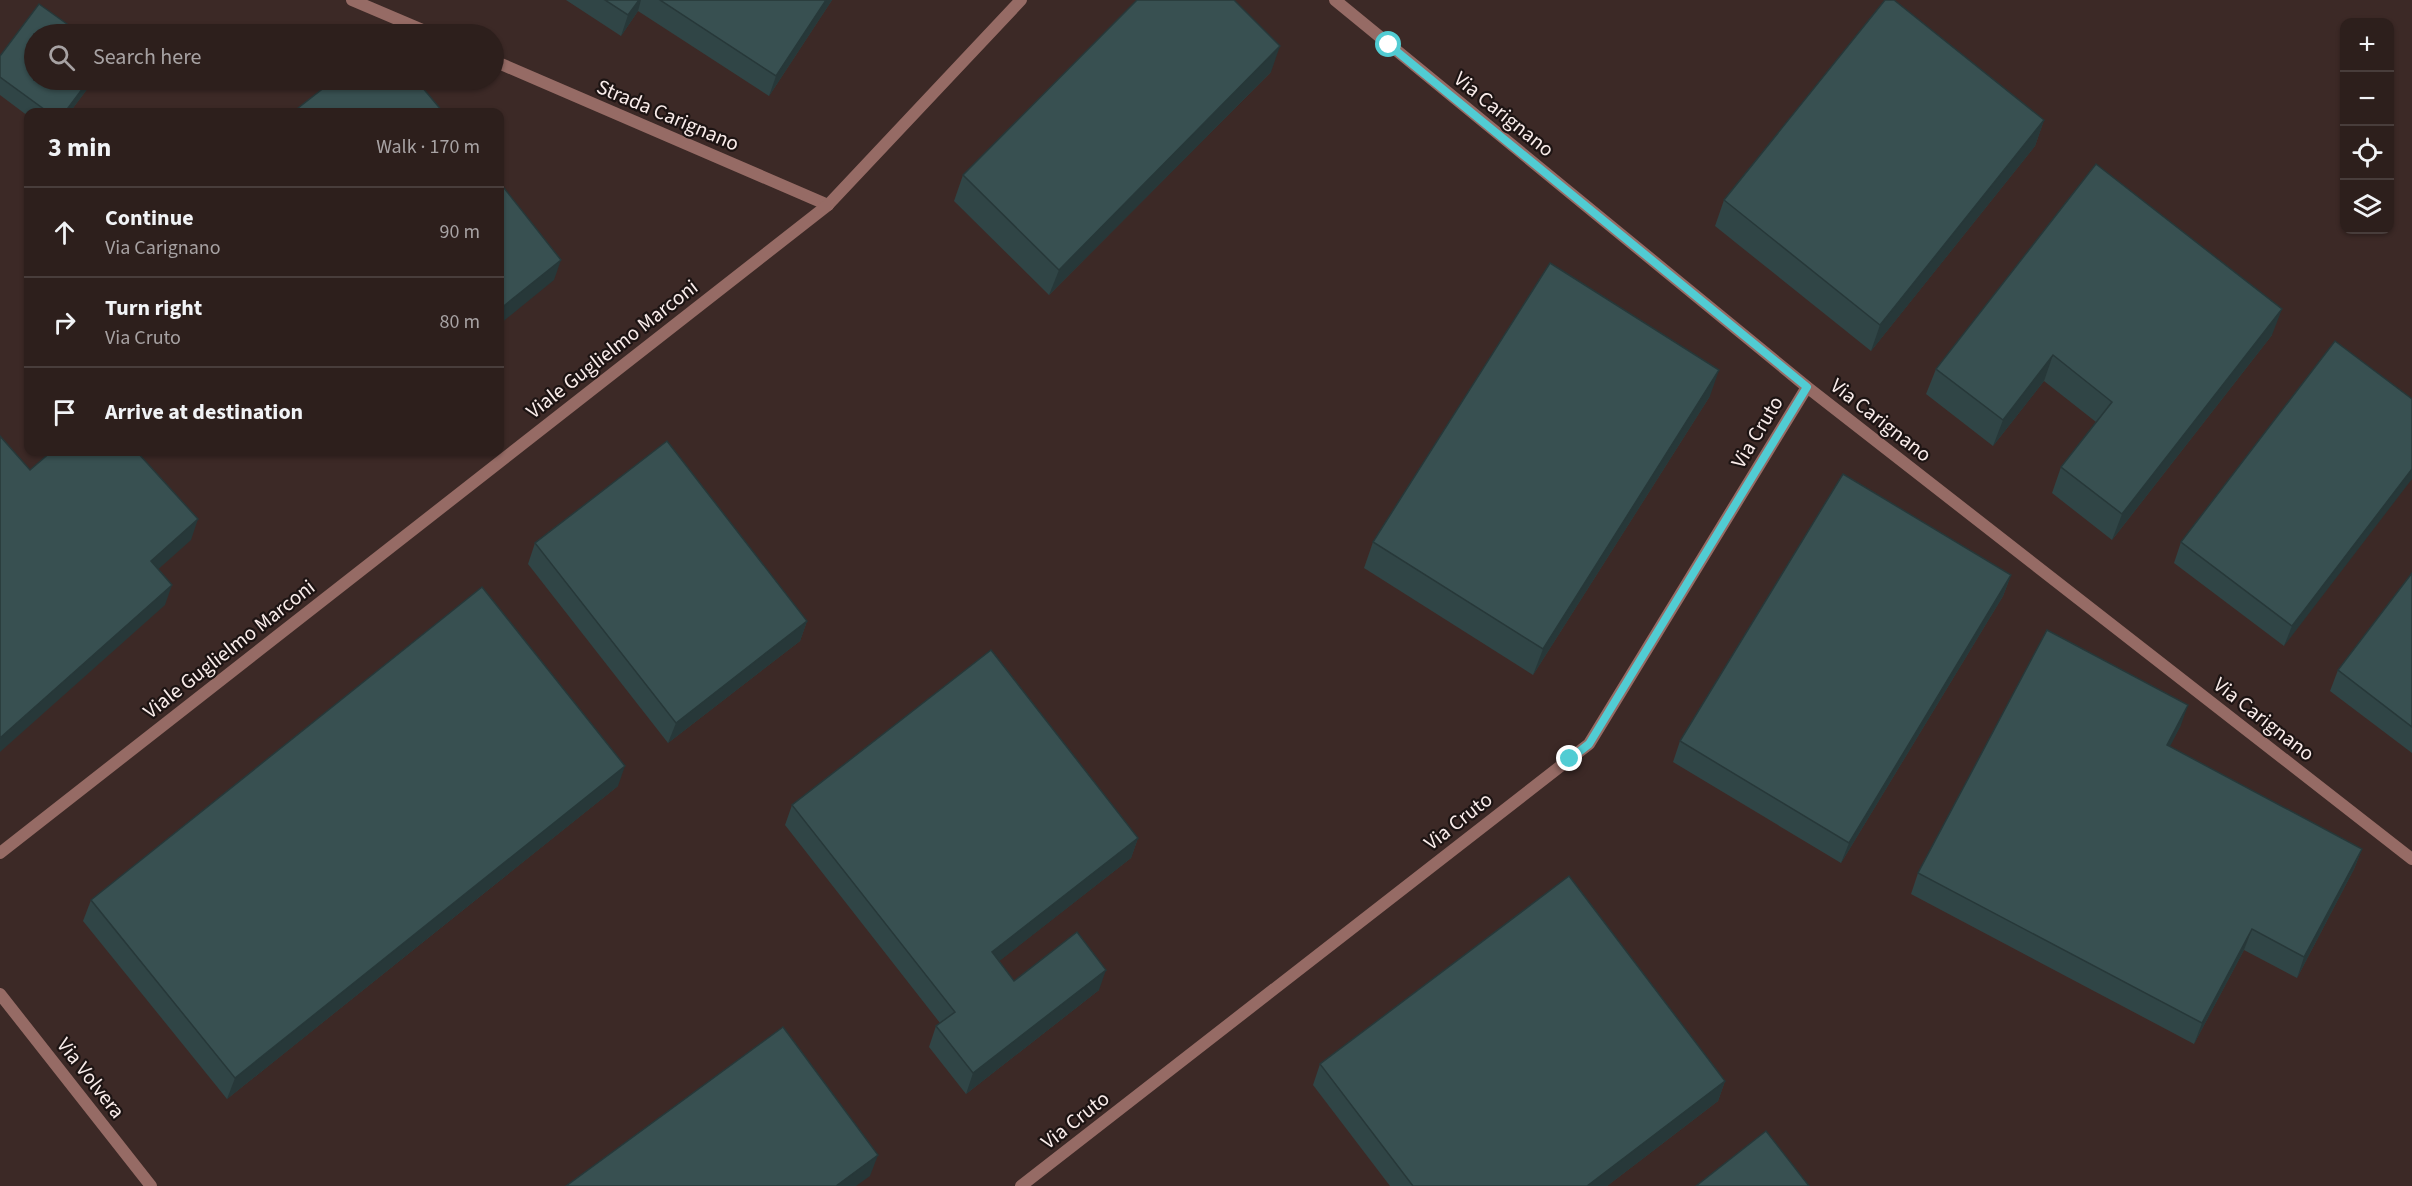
<!DOCTYPE html>
<html lang="en">
<head>
<meta charset="utf-8">
<style>
	:root { --surface:#2d1f1c; --page:#392c29; --text:#f1f3f6; --muted:#a7a2a3; --line:#483d3b }
	body { margin:0; font-family:"Source Sans 3",sans-serif; background:var(--page); color:var(--text) }
	.controls { position:absolute; right:18px; top:18px; display:grid; overflow:hidden; border-radius:12px; box-shadow:0 2px 4px #0004 }
	.controls button { width:54px; height:54px; display:grid; place-items:center; padding:0; border:0; border-bottom:2px solid var(--line); background:var(--surface); color:var(--text); font:30px sans-serif }
	.stop { position:absolute; width:18px; height:18px; margin:-14px; border:4px solid #51ccd3; border-radius:50%; background:#fff }
	.stop.end { background:#51ccd3; border-color:#fff; box-shadow:0 2px 6px #0008 }
	.list { margin:0; padding:0; list-style:none }
	h2 { display:flex; justify-content:space-between; align-items:center; height:78px; margin:0; padding:0 24px; font-size:26px }
	h2 small { font-size:20px; font-weight:400; color:var(--muted) }
	.list li { display:grid; grid-template-columns:39px 1fr auto; gap:18px; align-items:center; box-sizing:border-box; height:90px; padding:0 24px; border-top:2px solid var(--line) }
	.list b { display:block; font-size:22px; white-space:nowrap }
	.list p { margin:0; font-size:20px; white-space:nowrap; color:var(--muted) }
	.list em { font-size:20px; font-style:normal; color:var(--muted) }
	.icon { flex:none; width:33px; height:33px; fill:none; stroke:currentColor; stroke-width:2; stroke-linecap:round; stroke-linejoin:round }
	.map { position:relative; flex:none; width:2412px; height:1186px; overflow:hidden }
	.search { position:absolute; background:var(--surface); box-shadow:0 2px 4px #0004; left:24px; top:24px; width:480px; height:66px; display:flex; align-items:center; gap:15px; box-sizing:border-box; padding:0 21px; border-radius:33px; color:var(--muted); font-size:22px }
	.panel { position:absolute; background:var(--surface); box-shadow:0 2px 4px #0004; left:24px; top:108px; width:480px; height:348px; border-radius:12px }
	.map>svg:first-child { display:block }
	.lines { fill:none; stroke-linecap:round; stroke-linejoin:round }
	.street { stroke:#966b65; stroke-width:12 }
	.wall { fill:#304546 }
	.shaded-wall { fill:#273839 }
	.building { fill:#385051; stroke:#273839; stroke-width:1.5 }
	.route { stroke:#51ccd3; stroke-width:8 }
	.labels { text-anchor:middle; stroke-width:4.5; stroke-linejoin:round; paint-order:stroke }
	.street-label { font-size:21px; fill:#f9ecea; stroke:#1d1413 }
</style>
</head>
<body>
<div class="map">
<svg width="2412" height="1186" viewBox="0 0 2412 1186">
	<rect width="100%" height="100%" fill="#3c2926"/>
	<g class="lines">
		<!-- street -->
		<g class="street">
			<path d="M352 0 432 34"/>
			<path d="M1335 0 1807 387 2412 859"/>
			<path d="M494 61 828 205"/>
			<path d="M0 853 828 205 1021 0"/>
			<path d="M0 994 151 1186"/>
			<path d="M1021 1186 1589 744 1807 387"/>
		</g>
	</g>
	<!-- wall -->
	<g class="wall">
		<path d="M566 0H832L769 96 638 11 621 36Z"/>
		<path d="M0 56 34 80H94L70 112H28V116L0 95Z"/>
		<path d="M1271 72 1049 295 954 201 963 175Z"/>
		<path d="M2044 120 2035 146 1871 351 1715 226 1724 200Z"/>
		<path d="M2096 164 2272 335 2112 540 2052 493 2061 467 2096 422 2044 381 1993 446 1926 394 1936 369Z"/>
		<path d="M1710 396 1533 675 1364 568 1373 542Z"/>
		<path d="M2412 399 2284 646 2174 563 2181 542Z"/>
		<path d="M535 543 807 621 800 641 668 743 528 564Z"/>
		<path d="M2412 573V753L2330 691 2338 670Z"/>
		<path d="M2011 575 2003 596 1841 863 1673 762 1680 741Z"/>
		<path d="M2181 725 2169 747 2362 849 2354 869 2297 978 2244 950 2194 1044 1911 894 1918 873Z"/>
		<path d="M618 786 227 1099 83 921 91 900Z"/>
		<path d="M792 805 1138 838 1131 858 999 961 1014 981 1099 990 966 1094 929 1047 936 1026 940 1023 785 825Z"/>
		<path d="M1320 1064 1725 1081 1718 1101 1607 1186H1390L1313 1085Z"/>
	</g>
	<!-- shaded-wall -->
	<g class="shaded-wall">
		<path d="M639 0H641L638 11 621 36 628 15Z"/>
		<path d="M826 0H832L769 96 776 76Z"/>
		<path d="M1280 46 1271 72 1049 295 1059 270Z"/>
		<path d="M89 80H94L70 112H65Z"/>
		<path d="M2044 120 2035 146 1871 351 1880 325Z"/>
		<path d="M561 260 554 280 500 324V309Z"/>
		<path d="M2282 309 2272 335 2112 540 2122 514Z"/>
		<path d="M2053 355 2044 381 1993 446 2003 420Z"/>
		<path d="M1719 370 1710 396 1533 675 1543 649Z"/>
		<path d="M2412 469V479L2284 646 2292 626Z"/>
		<path d="M198 519 191 540 144 582 151 561Z"/>
		<path d="M2011 575 2003 596 1841 863 1849 843Z"/>
		<path d="M172 585 165 605 0 752V738Z"/>
		<path d="M807 621 800 641 668 743 676 723Z"/>
		<path d="M2188 705 2181 725 2160 766 2167 745Z"/>
		<path d="M625 766 618 786 227 1099 235 1078Z"/>
		<path d="M1138 838 1131 858 984 973 992 952Z"/>
		<path d="M2362 849 2354 869 2297 978 2304 957Z"/>
		<path d="M2252 929 2244 950 2194 1044 2202 1023Z"/>
		<path d="M1106 970 1099 990 966 1094 973 1073Z"/>
		<path d="M1725 1081 1718 1101 1607 1186H1587Z"/>
		<path d="M878 1155 870 1176 856 1186H836Z"/>
	</g>
	<!-- building -->
	<g class="building">
		<path d="M605 0H639L628 15Z"/>
		<path d="M660 0H826L776 76Z"/>
		<path d="M1137 0H1234L1280 46 1059 270 963 175Z"/>
		<path d="M1885 0H1894L2044 120 1880 325 1724 200Z"/>
		<path d="M39 4 81 34H34V80H89L65 112H48L0 77V56Z"/>
		<path d="M334 80H416L443 112H293Z"/>
		<path d="M2096 164 2282 309 2122 514 2061 467 2112 402 2053 355 2003 420 1936 369Z"/>
		<path d="M500 183 561 260 500 309Z"/>
		<path d="M1550 263 1719 370 1543 649 1373 542Z"/>
		<path d="M2335 341 2412 399V469L2292 626 2181 542Z"/>
		<path d="M0 436 30 470 51 452H137L198 519 151 561 172 585 0 738Z"/>
		<path d="M667 441 807 621 676 723 535 543Z"/>
		<path d="M1843 474 2011 575 1849 843 1680 741Z"/>
		<path d="M2412 573V727L2338 670Z"/>
		<path d="M482 587 625 766 235 1078 91 900Z"/>
		<path d="M2047 630 2188 705 2167 745 2362 849 2304 957 2252 929 2202 1023 1918 873Z"/>
		<path d="M991 650 1138 838 992 952 1014 981 1077 932 1106 970 973 1073 936 1026 955 1012 792 805Z"/>
		<path d="M1569 876 1725 1081 1587 1186H1413L1320 1064Z"/>
		<path d="M783 1027 878 1155 836 1186H566Z"/>
		<path d="M1766 1131 1809 1186H1696Z"/>
	</g>
	<g class="lines">
		<!-- route -->
		<path class="route" d="M1389 45 1807 387 1589 744 1570 759"/>
	</g>
	<g class="labels">
		<!-- street labels -->
		<g class="street-label">
			<text transform="translate(1504 114) rotate(39)" y="7">Via Carignano</text>
			<text transform="translate(668 115) rotate(23)" y="7">Strada Carignano</text>
			<text transform="translate(612 349) rotate(-38)" y="7">Viale Guglielmo Marconi</text>
			<text transform="translate(1881 420) rotate(38)" y="7">Via Carignano</text>
			<text transform="translate(1757 432) rotate(-59)" y="7">Via Cruto</text>
			<text transform="translate(229 649) rotate(-38)" y="7">Viale Guglielmo Marconi</text>
			<text transform="translate(2264 719) rotate(38)" y="7">Via Carignano</text>
			<text transform="translate(1458 821) rotate(-38)" y="7">Via Cruto</text>
			<text transform="translate(91 1078) rotate(52)" y="7">Via Volvera</text>
			<text transform="translate(1075 1120) rotate(-38)" y="7">Via Cruto</text>
		</g>
	</g>
</svg>
<div class="controls">
<button>+</button>
<button>−</button>
<button><svg class="icon" aria-label="locate" viewBox="0 0 24 24"><circle cx="12" cy="12" r="6"/><path d="M12 2v4M12 18v4M2 12h4M18 12h4"/></svg></button>
<button><svg class="icon" aria-label="layers" viewBox="0 0 24 24"><path d="M12 4l9 5-9 5-9-5zM3 14l9 5 9-5"/></svg></button>
</div>
<div class="stop" style="left:1389px;top:45px"></div>
<div class="stop end" style="left:1570px;top:759px"></div>
<div class="search"><svg class="icon" aria-label="search" viewBox="0 0 24 24"><circle cx="10" cy="10" r="6"/><path d="M15 15l6 6"/></svg>Search here</div>
<section class="panel">
<h2>3 min<small>Walk · 170 m</small></h2>
<ul class="list">
<li><svg class="icon" aria-label="ahead" viewBox="0 0 24 24"><path d="M12 20V5M6 11l6-6 6 6"/></svg><div><b>Continue</b><p>Via Carignano</p></div><em>90 m</em></li>
<li><svg class="icon" aria-label="right" viewBox="0 0 24 24"><path d="M7 20v-9h11M14 6l5 5-5 5"/></svg><div><b>Turn right</b><p>Via Cruto</p></div><em>80 m</em></li>
<li><svg class="icon" aria-label="arrive" viewBox="0 0 24 24"><path d="M6 21V4h12l-3 4 3 4H6"/></svg><div><b>Arrive at destination</b></div></li>
</ul>
</section>
</div>
</body>
</html>
